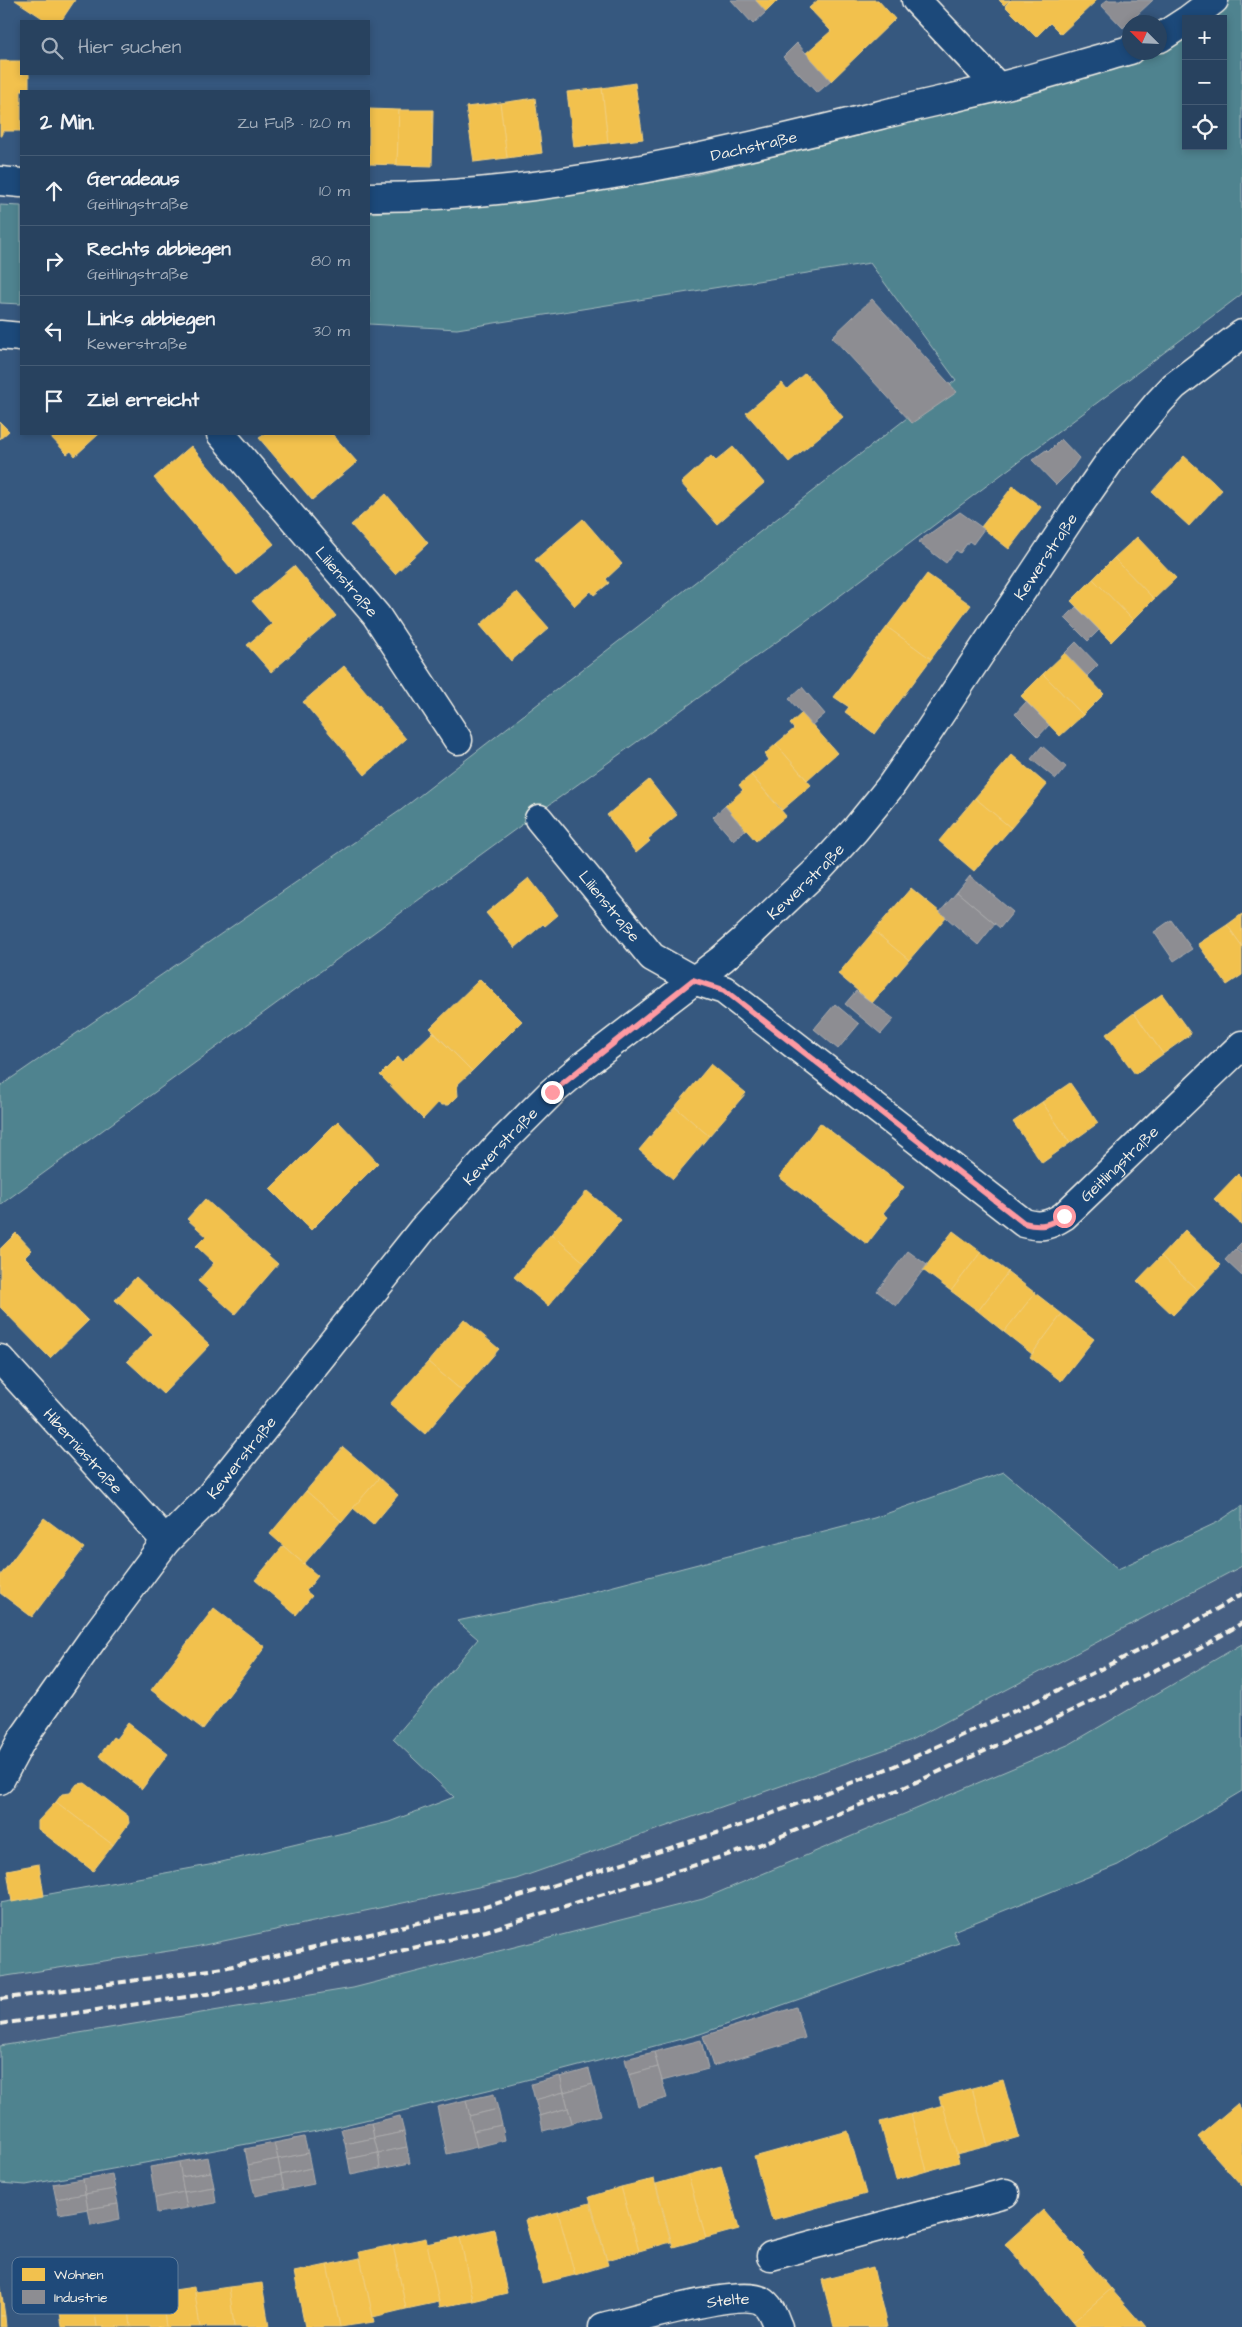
<!DOCTYPE html>
<html lang="de">
<head>
<meta charset="utf-8">
<style>
	:root { --surface:#28425f; --page:#304965; --text:#f1f3f6; --muted:#a5b0bd; --line:#445b74 }
	body { margin:0; font-family:"Architects Daughter",sans-serif; background:var(--page); color:var(--text) }
	.controls { position:absolute; right:15px; top:15px; display:grid; overflow:hidden; border-radius:0px; box-shadow:0 2px 8px #0003 }
	.controls button { width:45px; height:45px; display:grid; place-items:center; padding:0; border:0; border-bottom:1px solid var(--line); background:var(--surface); color:var(--text); font:25px sans-serif }
	.compass { position:absolute; left:1122px; top:15px; width:45px; height:45px; border-radius:50%; background:var(--surface); box-shadow:0 2px 8px #0003; rotate:294deg }
	.stop { position:absolute; width:15px; height:15px; margin:-11px; border:4px solid #ff9aa2; border-radius:50%; background:#fff }
	.stop.end { background:#ff9aa2; border-color:#fff; box-shadow:0 1px 5px #0008 }
	.list { margin:0; padding:0; list-style:none }
	h2 { display:flex; justify-content:space-between; align-items:center; height:65px; margin:0; padding:0 20px; font-size:21px }
	h2 small { font-size:16px; font-weight:400; color:var(--muted) }
	.list li { display:grid; grid-template-columns:32px 1fr auto; gap:15px; align-items:center; box-sizing:border-box; height:70px; padding:0 20px; border-top:1px solid var(--line) }
	.list b { display:block; font-size:19px; white-space:nowrap }
	.list p { margin:0; font-size:16px; white-space:nowrap; color:var(--muted) }
	.list em { font-size:16px; font-style:normal; color:var(--muted) }
	.icon { flex:none; width:28px; height:28px; fill:none; stroke:currentColor; stroke-width:2; stroke-linecap:round; stroke-linejoin:round }
	.map { position:relative; flex:none; width:1242px; height:2327px; overflow:hidden }
	.search { position:absolute; background:var(--surface); box-shadow:0 2px 8px #0003; left:20px; top:20px; width:350px; height:55px; display:flex; align-items:center; gap:12px; box-sizing:border-box; padding:0 18px; border-radius:0px; color:var(--muted); font-size:19px }
	.panel { position:absolute; background:var(--surface); box-shadow:0 2px 8px #0003; left:20px; top:90px; width:350px; height:345px; border-radius:0px }
	.map>svg:first-child { display:block }
	.built { fill:#466183 }
	.green { fill:#50838f; stroke:#a2babc; fill-rule:evenodd }
	.homes { fill:#f2c14e; stroke:#f3cf7c }
	.industry { fill:#8d8d92; stroke:#acabac }
	.lines { fill:none; stroke-linecap:round; stroke-linejoin:round }
	.minor-casing { stroke:#f4f1e8; stroke-width:31 }
	.minor { stroke:#1f4a7a; stroke-width:28 }
	.rail { stroke:#f4f1e8; stroke-width:4; stroke-dasharray:8 4; stroke-linecap:butt }
	.route { stroke:#ff9aa2; stroke-width:6 }
	.labels { text-anchor:middle; stroke-width:5; stroke-linejoin:round; paint-order:stroke }
	.street-label { font-size:16px; fill:#f4f1e8; stroke:#1f4a7a }
	.key { fill:#1f4a7a; stroke:#5f7c9b; stroke-width:1 }
	.key-label { font-size:14px; fill:#f4f1e8 }
</style>
</head>
<body>
<div class="map">
<svg width="1242" height="2327" viewBox="0 0 1242 2327">
	<rect width="100%" height="100%" fill="#36587f"/>
	<filter id="ink" filterUnits="userSpaceOnUse"><feTurbulence type="fractalNoise" baseFrequency=".02" numOctaves="2"/><feDisplacementMap in="SourceGraphic" scale="10" xChannelSelector="R" yChannelSelector="G"/><feConvolveMatrix kernelMatrix="1 2 1 2 8 2 1 2 1" color-interpolation-filters="sRGB"/></filter>
	<g filter="url(#ink)">
		<!-- built -->
		<path class="built" d="M1242 1566V1729L1136 1798 0 2117V1977L195 1947 516 1879 909 1741Z"/>
		<!-- green -->
		<g class="green">
			<path d="M1216 0H1242V294L821 610 542 810 0 1205V1086L401 810 956 380 870 263 457 329 369 324V213L487 206 687 177 858 136 998 87 1130 52H1160V33ZM1186 19H1223V146H1186Z"/>
			<path d="M0 205 21 206V304L0 303Z"/>
			<path d="M1004 1472 1118 1569 1218 1522 1242 1506V1566L909 1741 516 1879 195 1947 0 1977V1903L209 1865 389 1822 454 1797 393 1739 478 1639 457 1621 568 1598 874 1518Z"/>
			<path d="M1242 1644V1791L1118 1865 953 1931 959 1943 700 2034 492 2089 328 2129 26 2185 0 2183V2046L353 1988 703 1899 1070 1744Z"/>
		</g>
		<!-- homes -->
		<g class="homes">
			<path d="M15 0H75L61 21H47Z"/>
			<path d="M755 0H778L766 12Z"/>
			<path d="M818 0H878L895 19 831 81 805 54 831 31 809 8Z"/>
			<path d="M999 0H1010L1004 5Z"/>
			<path d="M1011 0H1097L1061 34 1050 23 1036 37 1005 6Z"/>
			<path d="M0 61H21V74H29V91H21V131H2V136H0Z"/>
			<path d="M635 83 643 139 608 143 602 88Z"/>
			<path d="M602 88 608 143 574 147 567 92Z"/>
			<path d="M535 98 542 153 507 158 500 103Z"/>
			<path d="M500 103 507 158 474 162 466 107Z"/>
			<path d="M369 109 399 110 397 165 369 164Z"/>
			<path d="M399 110H433L432 166 397 165Z"/>
			<path d="M805 373 843 417 789 462 746 413 782 383 787 389Z"/>
			<path d="M0 422 9 431 0 439Z"/>
			<path d="M48 434H99L75 456 71 451 67 454Z"/>
			<path d="M265 434H332L357 462 312 500 259 438Z"/>
			<path d="M191 446 274 544 237 575 154 478Z"/>
			<path d="M733 447 764 483 717 524 681 483 711 456 716 461Z"/>
			<path d="M1184 456 1222 490 1189 526 1152 492Z"/>
			<path d="M1013 486 1041 507 1009 549 981 527Z"/>
			<path d="M386 494 428 543 395 574 351 525Z"/>
			<path d="M583 519 622 564 606 579 609 583 594 595 591 591 575 606 535 560Z"/>
			<path d="M1137 537 1176 578 1154 599 1114 558Z"/>
			<path d="M1114 558 1154 599 1133 620 1093 579Z"/>
			<path d="M294 566 336 616 271 672 247 645 272 624 252 601Z"/>
			<path d="M927 574 971 605 931 659 887 627Z"/>
			<path d="M1093 579 1133 620 1111 642 1071 601Z"/>
			<path d="M517 592 549 628 511 661 480 625Z"/>
			<path d="M887 627 931 659 875 734 845 712 849 707 834 697Z"/>
			<path d="M1065 653 1104 694 1083 715 1043 674Z"/>
			<path d="M344 666 406 739 365 775 303 702Z"/>
			<path d="M1043 674 1083 715 1060 736 1021 696Z"/>
			<path d="M802 713 837 753 807 780 776 744 794 729 790 724Z"/>
			<path d="M776 744 811 785 782 810 751 775 769 760 765 754Z"/>
			<path d="M1012 755 1047 785 1011 828 975 798Z"/>
			<path d="M751 775 786 816 756 841 725 806 743 790 739 785Z"/>
			<path d="M649 780 677 815 648 839 650 841 636 853 607 815Z"/>
			<path d="M975 798 1011 828 974 871 939 841Z"/>
			<path d="M529 878 558 915 545 926 543 924 515 948 486 913Z"/>
			<path d="M911 888 946 917 909 960 874 931Z"/>
			<path d="M1242 914V946L1227 925Z"/>
			<path d="M1227 925 1242 946V975L1227 985 1198 944Z"/>
			<path d="M874 931 909 960 872 1003 838 974Z"/>
			<path d="M480 979 522 1021 472 1071 430 1028Z"/>
			<path d="M1162 994 1191 1034 1163 1054 1134 1013Z"/>
			<path d="M1134 1013 1163 1054 1135 1074 1106 1034Z"/>
			<path d="M433 1032 472 1071 457 1085 458 1096 449 1105H441L438 1103 423 1119 380 1075 398 1057 402 1062Z"/>
			<path d="M711 1064 746 1093 709 1136 675 1107Z"/>
			<path d="M1070 1083 1098 1123 1070 1143 1042 1102Z"/>
			<path d="M1042 1102 1070 1143 1042 1163 1013 1122Z"/>
			<path d="M675 1107 709 1136 673 1179 639 1150Z"/>
			<path d="M338 1121 378 1163 311 1230 270 1189Z"/>
			<path d="M820 1123 904 1187 883 1213 888 1217 867 1244 779 1177Z"/>
			<path d="M1238 1174 1242 1178V1225L1214 1199Z"/>
			<path d="M587 1191 621 1220 585 1263 551 1234Z"/>
			<path d="M205 1199 278 1264 235 1314 198 1281 214 1263 196 1246 206 1236 187 1219Z"/>
			<path d="M1185 1230 1221 1265 1197 1290 1161 1256Z"/>
			<path d="M953 1231 981 1252 951 1291 923 1270Z"/>
			<path d="M16 1233 32 1250 25 1257 88 1321 50 1358 0 1307V1249Z"/>
			<path d="M551 1234 585 1263 548 1306 514 1277Z"/>
			<path d="M981 1252 1008 1272 978 1311 951 1291Z"/>
			<path d="M1161 1256 1197 1290 1173 1315 1137 1281Z"/>
			<path d="M1008 1272 1035 1293 1004 1332 978 1311Z"/>
			<path d="M136 1277 210 1345 163 1394 127 1361 153 1334 115 1300Z"/>
			<path d="M1035 1293 1062 1314 1032 1354 1004 1332Z"/>
			<path d="M1062 1314 1094 1339 1061 1381 1030 1357Z"/>
			<path d="M464 1319 499 1349 462 1391 428 1362Z"/>
			<path d="M428 1362 462 1391 425 1434 390 1404Z"/>
			<path d="M343 1447 379 1478 342 1522 306 1491Z"/>
			<path d="M379 1478 398 1495 373 1525 353 1508Z"/>
			<path d="M306 1491 341 1521 304 1564 270 1534Z"/>
			<path d="M44 1518 84 1548 32 1617 0 1593V1576Z"/>
			<path d="M283 1546 318 1576 306 1591 312 1596 296 1615 255 1580Z"/>
			<path d="M214 1608 265 1647 203 1729 151 1690Z"/>
			<path d="M128 1723 168 1754 142 1789 99 1756 113 1737 116 1739Z"/>
			<path d="M85 1783 128 1816 129 1823 113 1845 56 1802 62 1794 70 1793 77 1784Z"/>
			<path d="M56 1802 113 1845 93 1871 38 1829V1821Z"/>
			<path d="M39 1864 44 1896 12 1902 7 1870Z"/>
			<path d="M1003 2080 1019 2137 988 2146 972 2088Z"/>
			<path d="M972 2088 988 2146 956 2154 939 2097Z"/>
			<path d="M1237 2104 1242 2111V2186L1198 2137Z"/>
			<path d="M943 2105 959 2162 927 2171 911 2114Z"/>
			<path d="M911 2114 927 2171 896 2180 880 2122Z"/>
			<path d="M848 2131 866 2194 772 2220 754 2157Z"/>
			<path d="M721 2166 739 2229 706 2238 688 2175Z"/>
			<path d="M688 2175 706 2238 673 2247 656 2184Z"/>
			<path d="M654 2179 671 2242 639 2251 621 2187Z"/>
			<path d="M621 2187 639 2251 607 2260 589 2197Z"/>
			<path d="M590 2203 608 2265 575 2275 558 2212Z"/>
			<path d="M1043 2210 1072 2244 1073 2243 1084 2254 1082 2255 1111 2289 1073 2322 1005 2244Z"/>
			<path d="M558 2212 575 2275 542 2283 525 2220Z"/>
			<path d="M494 2229 507 2293 473 2301 460 2237Z"/>
			<path d="M460 2237 473 2301 440 2307 426 2244Z"/>
			<path d="M426 2238 439 2302 406 2309 393 2245Z"/>
			<path d="M393 2245 406 2309 373 2317 359 2252Z"/>
			<path d="M360 2258 374 2322 340 2327 327 2265Z"/>
			<path d="M327 2265 340 2327H305L294 2272Z"/>
			<path d="M873 2267 887 2327H834L822 2280Z"/>
			<path d="M0 2282 5 2316H0Z"/>
			<path d="M262 2283 269 2327H234L229 2287Z"/>
			<path d="M194 2287 200 2327H166L161 2292Z"/>
			<path d="M229 2287 234 2327H200L195 2292Z"/>
			<path d="M1111 2289 1140 2322 1142 2321 1147 2327H1077L1073 2322Z"/>
			<path d="M161 2292 166 2327H131L127 2297Z"/>
			<path d="M128 2302 131 2327H97L94 2307Z"/>
			<path d="M94 2307 97 2327H62L60 2312Z"/>
			<path d="M0 2316H5L6 2327H0Z"/>
		</g>
		<!-- industry -->
		<g class="industry">
			<path d="M731 0H755L766 12 753 24Z"/>
			<path d="M1107 0H1153L1123 28 1101 5Z"/>
			<path d="M797 43 831 81 817 93 783 57Z"/>
			<path d="M872 299 957 392 912 423 832 337Z"/>
			<path d="M1061 439 1079 458 1070 471 1056 485 1032 460 1046 450 1048 452Z"/>
			<path d="M960 512 984 529 973 544 969 541 960 553 956 550 946 563 918 542Z"/>
			<path d="M1076 607 1099 630 1088 641 1065 618Z"/>
			<path d="M1076 642 1098 665 1087 676 1065 653Z"/>
			<path d="M802 687 825 714 812 725 789 699Z"/>
			<path d="M1026 702 1049 725 1038 737 1015 714Z"/>
			<path d="M1042 746 1066 767 1056 779 1031 759Z"/>
			<path d="M725 806 745 830 733 840 713 817Z"/>
			<path d="M970 876 1013 912 1000 928 957 892Z"/>
			<path d="M957 892 995 924 978 945 940 912Z"/>
			<path d="M1171 920 1192 949 1174 961 1154 932Z"/>
			<path d="M856 991 894 1019 881 1034 845 1004Z"/>
			<path d="M835 1004 859 1024 838 1049 814 1029Z"/>
			<path d="M1242 1242V1253L1236 1248Z"/>
			<path d="M1235 1249 1242 1255V1276L1225 1260Z"/>
			<path d="M908 1251 927 1265 896 1306 877 1291Z"/>
			<path d="M796 2007 805 2038 713 2066 703 2036Z"/>
			<path d="M701 2040 708 2069 662 2081 654 2052Z"/>
			<path d="M654 2052 658 2067 629 2075 625 2059Z"/>
			<path d="M658 2067 667 2098 638 2106 629 2075Z"/>
			<path d="M589 2069 593 2084 564 2092 560 2077Z"/>
			<path d="M560 2076 564 2092 535 2100 531 2084Z"/>
			<path d="M593 2084 601 2115 572 2123 564 2092Z"/>
			<path d="M564 2092 568 2108 540 2116 535 2100Z"/>
			<path d="M494 2094 498 2109 469 2116 466 2100Z"/>
			<path d="M466 2100 477 2147 447 2154 437 2107Z"/>
			<path d="M568 2108 572 2123 543 2131 540 2116Z"/>
			<path d="M498 2109 502 2125 473 2131 469 2116Z"/>
			<path d="M400 2116 404 2132 374 2138 371 2123Z"/>
			<path d="M371 2123 374 2138 345 2144 341 2129Z"/>
			<path d="M502 2125 505 2140 477 2147 473 2131Z"/>
			<path d="M404 2132 407 2147 378 2153 374 2138Z"/>
			<path d="M304 2137 308 2153 278 2159 274 2143Z"/>
			<path d="M374 2138 378 2153 348 2159 345 2144Z"/>
			<path d="M274 2143 278 2159 248 2165 245 2149Z"/>
			<path d="M407 2147 410 2163 380 2169 378 2153Z"/>
			<path d="M308 2153 311 2168 281 2175 278 2159Z"/>
			<path d="M378 2153 380 2169 351 2175 348 2159Z"/>
			<path d="M208 2157 211 2172 181 2177 179 2162Z"/>
			<path d="M278 2159 281 2175 251 2180 248 2165Z"/>
			<path d="M179 2162 184 2192 155 2198 150 2167Z"/>
			<path d="M311 2168 314 2184 284 2190 281 2175Z"/>
			<path d="M211 2172 214 2187 184 2192 181 2177Z"/>
			<path d="M112 2174 115 2189 85 2194 83 2179Z"/>
			<path d="M281 2175 284 2190 255 2196 251 2180Z"/>
			<path d="M83 2179 85 2194 56 2199 53 2184Z"/>
			<path d="M214 2187 216 2203 187 2208 184 2192Z"/>
			<path d="M115 2189 118 2204 88 2209 85 2194Z"/>
			<path d="M184 2192 187 2208 157 2213 155 2198Z"/>
			<path d="M85 2194 88 2209 59 2214 56 2199Z"/>
			<path d="M118 2204 120 2219 91 2225 88 2209Z"/>
		</g>
		<g class="lines">
			<defs>
				<g id="minor">
					<path d="M916 0 998 87"/>
					<path d="M1189 19 1214 0"/>
					<path d="M1160 38 1186 21"/>
					<path d="M0 181 21 183"/>
					<path id="s1" d="M369 197C542 197 713 157 880 115 919 105 959 97 998 87 1042 76 1086 62 1130 50"/>
					<path d="M0 335 21 337"/>
					<path id="s2" d="M221 434 376 615 458 740"/>
					<path id="s3" d="M539 819 652 957 693 980 724 990 1024 1223C1041 1228 1050 1225 1064 1216L1242 1045"/>
					<path id="s4" d="M0 1359 166 1541"/>
					<path id="s5" d="M0 1780 21 1741 92 1640 166 1541 206 1501 422 1230 500 1144 552 1092 585 1064 722 959 745 939 821 867 855 830 890 787 921 743 1077 508 1112 458 1159 402 1174 386 1242 334"/>
					<path d="M771 2256 1005 2193"/>
					<path id="s6" d="M603 2327C632 2320 740 2288 762 2301 771 2306 774 2318 778 2327"/>
				</g>
			</defs>
			<!-- minor casing -->
			<use href="#minor" class="minor-casing"/>
			<!-- minor -->
			<use href="#minor" class="minor"/>
			<!-- rail -->
			<g class="rail">
				<path d="M0 1999 224 1968 482 1908 745 1824 892 1767 1032 1703 1188 1626 1242 1594"/>
				<path d="M0 2024 227 1991 486 1931 756 1846 903 1788 1046 1723 1199 1649 1242 1623"/>
			</g>
		</g>
	</g>
	<g class="lines" filter="url(#ink)">
		<!-- route -->
		<path class="route" d="M552 1092 693 980 724 990 1024 1223C1041 1228 1050 1225 1064 1216"/>
	</g>
	<g class="labels">
		<!-- street labels -->
		<g class="street-label">
			<text dy="6" stroke="none"><textPath href="#s1" startOffset="389">Dachstraße</textPath></text>
			<text dy="6" stroke="none"><textPath href="#s5" startOffset="1619">Kewerstraße</textPath></text>
			<text dy="6" stroke="none"><textPath href="#s2" startOffset="194">Lilienstraße</textPath></text>
			<text dy="6" stroke="none"><textPath href="#s5" startOffset="1214">Kewerstraße</textPath></text>
			<text dy="6" stroke="none"><textPath href="#s3" startOffset="112">Lilienstraße</textPath></text>
			<text dy="6" stroke="none"><textPath href="#s5" startOffset="809">Kewerstraße</textPath></text>
			<text dy="6" stroke="none"><textPath href="#s3" startOffset="756">Geitlingstraße</textPath></text>
			<text dy="6" stroke="none"><textPath href="#s4" startOffset="124">Hiberniastraße</textPath></text>
			<text dy="6" stroke="none"><textPath href="#s5" startOffset="404">Kewerstraße</textPath></text>
			<text dy="6" stroke="none"><textPath href="#s6" startOffset="128">Stelte</textPath></text>
		</g>
	</g>
	<!-- legend -->
	<rect x="12" y="2257" width="166" height="57" rx="8" class="key"/>
	<rect x="22" y="2268" width="23" height="13" fill="#f2c14e"/>
	<rect x="22" y="2290" width="23" height="14" fill="#8d8d92"/>
	<g class="key-label">
		<text x="54" y="2279">Wohnen</text>
		<text x="54" y="2302">Industrie</text>
	</g>
</svg>
<div class="controls">
<button>+</button>
<button>−</button>
<button><svg class="icon" aria-label="locate" viewBox="0 0 24 24"><circle cx="12" cy="12" r="6"/><path d="M12 2v4M12 18v4M2 12h4M18 12h4"/></svg></button>
</div>
<svg class="compass" viewBox="-18 -18 36 36"><path d="M0-13l5 13h-10z" fill="#e53935"/><path d="M0 13l5-13h-10z" fill="#a5b0bd"/></svg>
<div class="stop" style="left:1064px;top:1216px"></div>
<div class="stop end" style="left:552px;top:1092px"></div>
<div class="search"><svg class="icon" aria-label="search" viewBox="0 0 24 24"><circle cx="10" cy="10" r="6"/><path d="M15 15l6 6"/></svg>Hier suchen</div>
<section class="panel">
<h2>2 Min.<small>Zu Fuß · 120 m</small></h2>
<ul class="list">
<li><svg class="icon" aria-label="ahead" viewBox="0 0 24 24"><path d="M12 20V5M6 11l6-6 6 6"/></svg><div><b>Geradeaus</b><p>Geitlingstraße</p></div><em>10 m</em></li>
<li><svg class="icon" aria-label="right" viewBox="0 0 24 24"><path d="M7 20v-9h11M14 6l5 5-5 5"/></svg><div><b>Rechts abbiegen</b><p>Geitlingstraße</p></div><em>80 m</em></li>
<li><svg class="icon" aria-label="left" viewBox="0 0 24 24"><path d="M17 20v-9H6M10 6l-5 5 5 5"/></svg><div><b>Links abbiegen</b><p>Kewerstraße</p></div><em>30 m</em></li>
<li><svg class="icon" aria-label="arrive" viewBox="0 0 24 24"><path d="M6 21V4h12l-3 4 3 4H6"/></svg><div><b>Ziel erreicht</b></div></li>
</ul>
</section>
</div>
</body>
</html>
